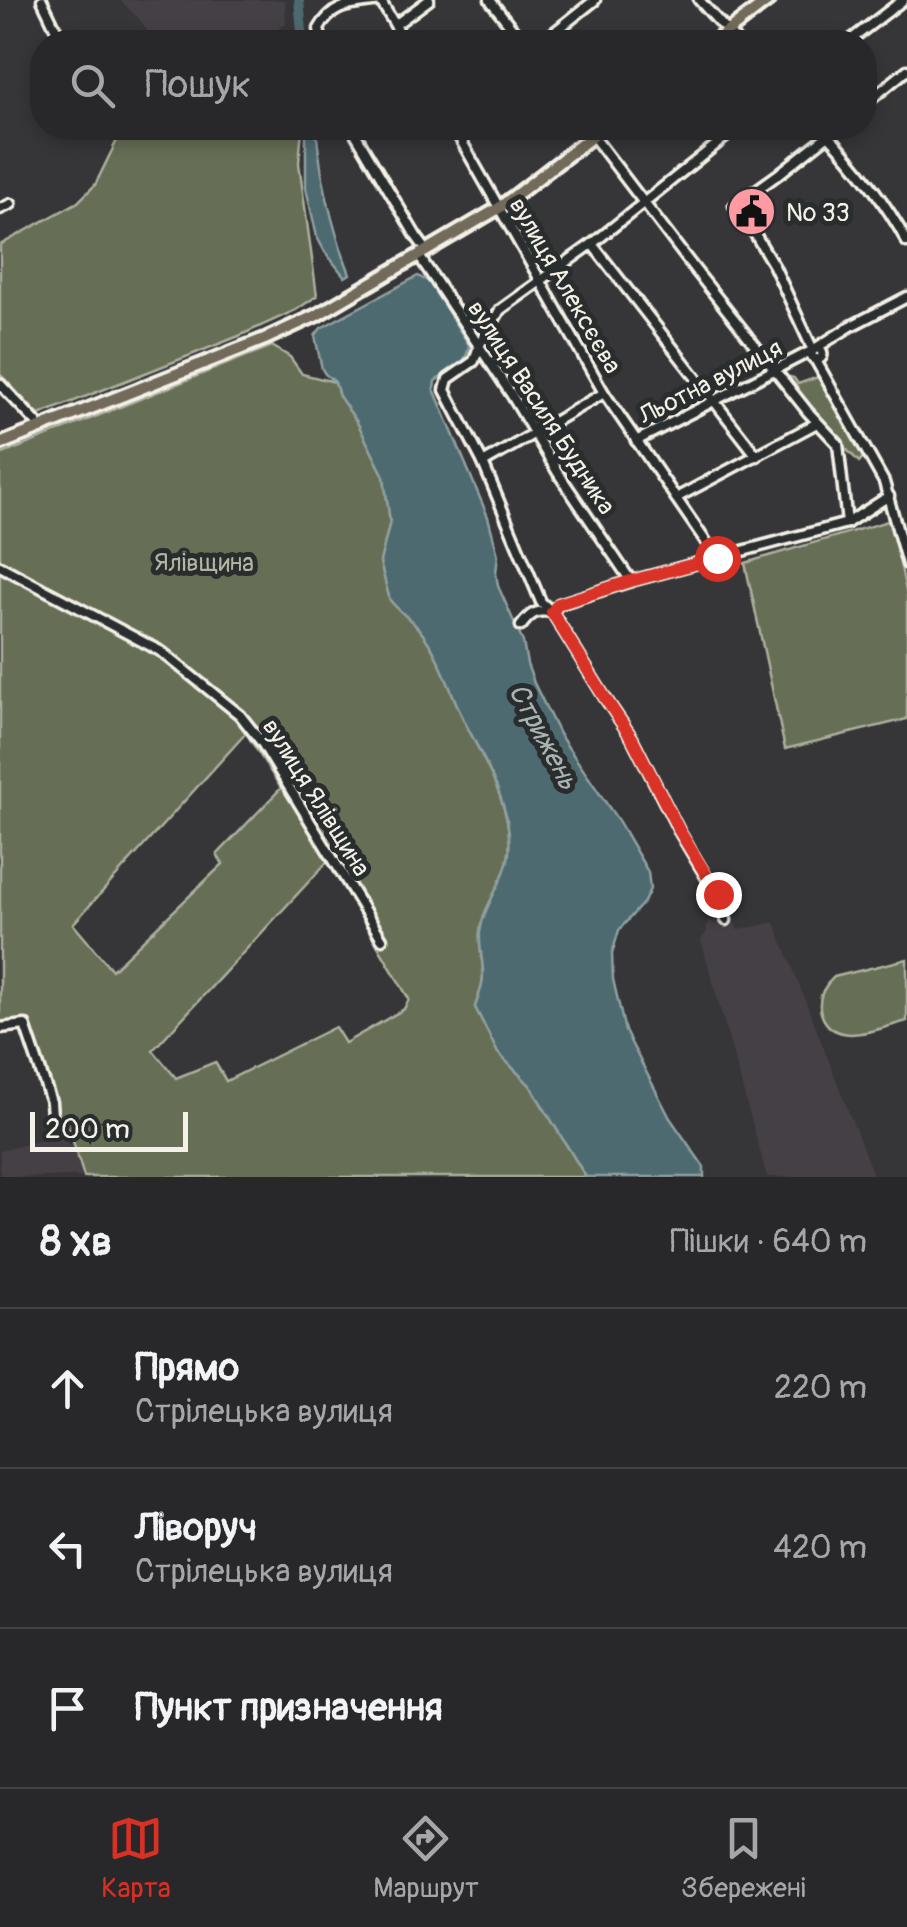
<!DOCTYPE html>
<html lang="uk">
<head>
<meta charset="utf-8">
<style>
	:root { --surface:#28282a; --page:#303032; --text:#f1f3f6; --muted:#a5a6a8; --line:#444447; --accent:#d93025 }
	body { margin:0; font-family:Pangolin,sans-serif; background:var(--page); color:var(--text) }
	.scale { position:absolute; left:30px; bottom:25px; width:158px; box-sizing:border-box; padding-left:10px; border:5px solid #f4f1e8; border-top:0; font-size:28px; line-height:35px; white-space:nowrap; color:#f4f1e8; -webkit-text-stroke:8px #2a2d2e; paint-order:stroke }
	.stop { position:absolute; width:30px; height:30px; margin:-22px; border:8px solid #d93025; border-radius:50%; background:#fff }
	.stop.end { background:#d93025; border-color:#fff; box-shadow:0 2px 10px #0008 }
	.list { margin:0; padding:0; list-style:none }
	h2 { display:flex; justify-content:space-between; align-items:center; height:130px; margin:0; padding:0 40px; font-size:42px }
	h2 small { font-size:32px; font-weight:400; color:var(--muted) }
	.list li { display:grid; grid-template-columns:65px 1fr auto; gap:30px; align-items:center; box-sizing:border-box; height:160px; padding:0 40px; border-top:2px solid var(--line) }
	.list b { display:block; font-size:38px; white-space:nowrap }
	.list p { margin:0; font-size:32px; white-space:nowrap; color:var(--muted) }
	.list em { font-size:32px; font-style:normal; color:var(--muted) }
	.icon { flex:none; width:55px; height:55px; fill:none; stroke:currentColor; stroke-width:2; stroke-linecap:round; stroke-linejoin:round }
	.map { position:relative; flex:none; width:907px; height:1177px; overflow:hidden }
	.search { position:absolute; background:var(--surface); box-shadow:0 5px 15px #0003; left:30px; right:30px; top:30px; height:110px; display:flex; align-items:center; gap:25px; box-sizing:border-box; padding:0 35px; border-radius:40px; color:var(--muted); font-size:38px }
	.sheet { height:610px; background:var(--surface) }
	nav { display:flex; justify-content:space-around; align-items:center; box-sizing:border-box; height:140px; border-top:2px solid var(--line); background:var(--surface); font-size:28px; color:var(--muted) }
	nav a { display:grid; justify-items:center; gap:5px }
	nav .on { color:var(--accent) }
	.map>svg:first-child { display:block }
	.built { fill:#443f44 }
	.green { fill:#666e54; stroke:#adb09e; stroke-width:2.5; fill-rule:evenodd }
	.water { fill:#4d6a70; stroke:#90a0a0; stroke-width:2.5 }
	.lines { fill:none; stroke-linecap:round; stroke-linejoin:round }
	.river { stroke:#4d6a70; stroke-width:10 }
	.minor-casing { stroke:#f4f1e8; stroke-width:15 }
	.major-casing { stroke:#f4f1e8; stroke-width:18 }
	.minor { stroke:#2a2d2e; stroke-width:8 }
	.major { stroke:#726b5a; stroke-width:10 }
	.route { stroke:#d93025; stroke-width:12 }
	.labels { text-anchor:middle; stroke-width:10; stroke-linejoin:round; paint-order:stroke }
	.poi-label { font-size:25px; fill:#f4f1e8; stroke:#2a2d2e; text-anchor:start }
	.street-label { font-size:25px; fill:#f4f1e8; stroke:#2a2d2e }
	.park-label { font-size:25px; fill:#b4b6a5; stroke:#2a2d2e }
	.water-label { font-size:28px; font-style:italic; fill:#a9b4b2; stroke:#2a2d2e }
</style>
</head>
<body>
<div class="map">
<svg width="907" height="1177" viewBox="0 0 907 1177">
	<rect width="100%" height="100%" fill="#363538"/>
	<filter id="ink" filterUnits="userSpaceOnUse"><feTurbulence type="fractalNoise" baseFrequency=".01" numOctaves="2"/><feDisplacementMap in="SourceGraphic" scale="20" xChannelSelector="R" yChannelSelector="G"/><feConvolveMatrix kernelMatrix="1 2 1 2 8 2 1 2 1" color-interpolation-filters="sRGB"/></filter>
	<g filter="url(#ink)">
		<!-- built -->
		<g class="built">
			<path d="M120 0H285L286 23 263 42H154L140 20Z"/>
			<path d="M707 921H734L738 930 775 922 874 1177H767L701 940 707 931Z"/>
			<path d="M69 1128 84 1177H0V1151L60 1135Z"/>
		</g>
		<!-- green -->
		<g class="green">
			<path d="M123 128H302L299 163 317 296 296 310 239 336 39 415 0 374V245L78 202 95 185Z"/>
			<path d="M272 346 290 357 302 374 335 382 339 396 357 422 384 476 390 522 380 562 390 600C399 612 413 620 422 633 441 658 449 688 462 716 481 756 514 807 509 853 506 881 484 903 480 932 479 945 482 957 483 970 484 984 479 995 475 1007L498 1053 530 1085 586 1177H84L69 1128C57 1126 55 1119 55 1108L23 1022 0 1025V455ZM246 733 281 788 217 855 223 864 112 970 73 924ZM328 861 409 999 404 1009 345 1043 335 1027 226 1081 215 1062 176 1078 153 1050Z"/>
			<path d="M790 377 794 378 798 384 818 377 864 456 859 462 818 421 787 380Z"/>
			<path d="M891 520 907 596V719L785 749 745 563Z"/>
			<path d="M907 959V1021C880 1028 833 1050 821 1013 817 998 824 986 834 977Z"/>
		</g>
		<!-- water -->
		<g class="water">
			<path d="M306 128H316C321 180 331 225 350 274L345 277 325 252 317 237 306 188Z"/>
			<path d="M418 276 429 282 469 345C468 364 450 372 435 381L434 389 488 517 498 555 496 573 498 586 523 642 527 664 534 683 559 734 619 822 648 872 650 889 644 902 619 930 612 954 613 979 625 1031 670 1118 704 1167V1177H586L530 1085 498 1053 475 1007C479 995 484 983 483 970 482 957 479 945 480 932 484 903 506 881 509 853 514 806 481 756 462 716 449 688 441 658 422 633 413 620 399 612 390 600L380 562 390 522 384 476 357 422 339 396 335 382 325 374 322 369 315 336 321 328Z"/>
		</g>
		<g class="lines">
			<!-- river -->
			<path class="river" d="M299 0 303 42"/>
			<defs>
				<g id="minor">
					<path d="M42 0 62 42"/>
					<path d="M380 0 405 42"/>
					<path d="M490 0 523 42"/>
					<path d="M699 0 737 42"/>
					<path d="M395 25 429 0"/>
					<path d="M322 42 319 29C333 3 353 5 381 1"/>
					<path d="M542 42 595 0"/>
					<path d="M848 42 903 0"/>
					<path d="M864 105 907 70"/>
					<path d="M352 128 416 236 427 251"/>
					<path d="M454 128 604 393 717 558"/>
					<path d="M587 128 696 271 808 412 838 444 847 523"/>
					<path d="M822 128C855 163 884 199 907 242"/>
					<path d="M734 206 780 173 837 128"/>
					<path d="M0 209 11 204"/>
					<path d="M592 244 757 456"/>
					<path d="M419 256 511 394 558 473 631 581"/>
					<path d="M816 348 851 326 907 297"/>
					<circle cx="817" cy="354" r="5.5"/>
					<path d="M815 359 884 482 907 564"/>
					<path d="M0 384 36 422"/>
					<path d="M636 441 813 350 774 266 740 209"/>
					<path d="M483 463 604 393"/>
					<path d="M676 498 817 423"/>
					<path d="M0 566 162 652 240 715 262 743 382 939"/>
					<path d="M521 626C530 614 536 609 552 612L559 604 631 581 847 523 889 496"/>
					<path d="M726 920 717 895 679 831 632 738 605 698 552 612 541 602 483 463 445 390 448 379 474 361 479 346 500 310 592 244 737 128"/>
					<path d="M0 1028 25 1025 51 1102 53 1130"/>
				</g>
				<g id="major">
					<path d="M714 42 769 0"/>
					<path d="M0 444 267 338 317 315 499 208 603 128"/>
				</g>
			</defs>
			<!-- minor casing -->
			<use href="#minor" class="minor-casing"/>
			<!-- major casing -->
			<use href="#major" class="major-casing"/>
			<!-- minor -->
			<use href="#minor" class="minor"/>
			<!-- major -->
			<use href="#major" class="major"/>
		</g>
	</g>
	<g class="lines" filter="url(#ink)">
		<!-- route -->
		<path class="route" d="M717 558 631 581 558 604 552 612 605 698 632 738 679 830 718 894"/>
	</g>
	<!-- icons -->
	<defs>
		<symbol id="civic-disc" viewBox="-11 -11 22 22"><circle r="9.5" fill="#ff9aa2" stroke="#2a2d2e"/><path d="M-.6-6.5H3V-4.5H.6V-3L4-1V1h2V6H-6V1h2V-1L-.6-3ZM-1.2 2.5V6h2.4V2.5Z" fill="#111"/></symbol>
	</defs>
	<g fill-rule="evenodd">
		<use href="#civic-disc" x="724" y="184" width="55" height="55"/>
	</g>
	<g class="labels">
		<!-- poi labels -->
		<g class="poi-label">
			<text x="786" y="221">№ 33</text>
		</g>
		<!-- street labels -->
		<g class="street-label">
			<text transform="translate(566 285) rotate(60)" y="9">вулиця Алексєєва</text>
			<text transform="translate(710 381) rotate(-27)" y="9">Льотна вулиця</text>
			<text transform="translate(542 407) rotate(57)" y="9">вулиця Василя Будника</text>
			<text transform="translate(317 797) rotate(58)" y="9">вулиця Ялівщина</text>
		</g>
		<!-- park labels -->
		<g class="park-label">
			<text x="204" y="571">Ялівщина</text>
		</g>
		<!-- water labels -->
		<g class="water-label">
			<text transform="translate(544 736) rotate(62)" y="10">Стрижень</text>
		</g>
	</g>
</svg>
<div class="scale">200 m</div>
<div class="stop" style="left:717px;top:558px"></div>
<div class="stop end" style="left:718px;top:894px"></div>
<div class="search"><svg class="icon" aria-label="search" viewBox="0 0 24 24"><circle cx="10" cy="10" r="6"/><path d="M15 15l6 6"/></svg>Пошук</div>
</div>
<section class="sheet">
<h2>8 хв<small>Пішки · 640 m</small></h2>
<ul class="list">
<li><svg class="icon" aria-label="ahead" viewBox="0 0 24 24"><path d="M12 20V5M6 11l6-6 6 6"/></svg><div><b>Прямо</b><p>Стрілецька вулиця</p></div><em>220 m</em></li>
<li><svg class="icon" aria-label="left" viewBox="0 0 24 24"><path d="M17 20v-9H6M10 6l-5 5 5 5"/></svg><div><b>Ліворуч</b><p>Стрілецька вулиця</p></div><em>420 m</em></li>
<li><svg class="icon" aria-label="arrive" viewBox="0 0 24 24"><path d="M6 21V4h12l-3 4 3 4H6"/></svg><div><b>Пункт призначення</b></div></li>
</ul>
</section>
<nav>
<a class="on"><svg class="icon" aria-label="map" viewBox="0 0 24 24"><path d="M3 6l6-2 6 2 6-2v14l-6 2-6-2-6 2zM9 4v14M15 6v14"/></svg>Карта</a>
<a><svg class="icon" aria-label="directions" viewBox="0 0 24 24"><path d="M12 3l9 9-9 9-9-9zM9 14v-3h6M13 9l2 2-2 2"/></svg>Маршрут</a>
<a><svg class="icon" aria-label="saved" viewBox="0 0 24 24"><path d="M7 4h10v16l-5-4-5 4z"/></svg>Збережені</a>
</nav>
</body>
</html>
